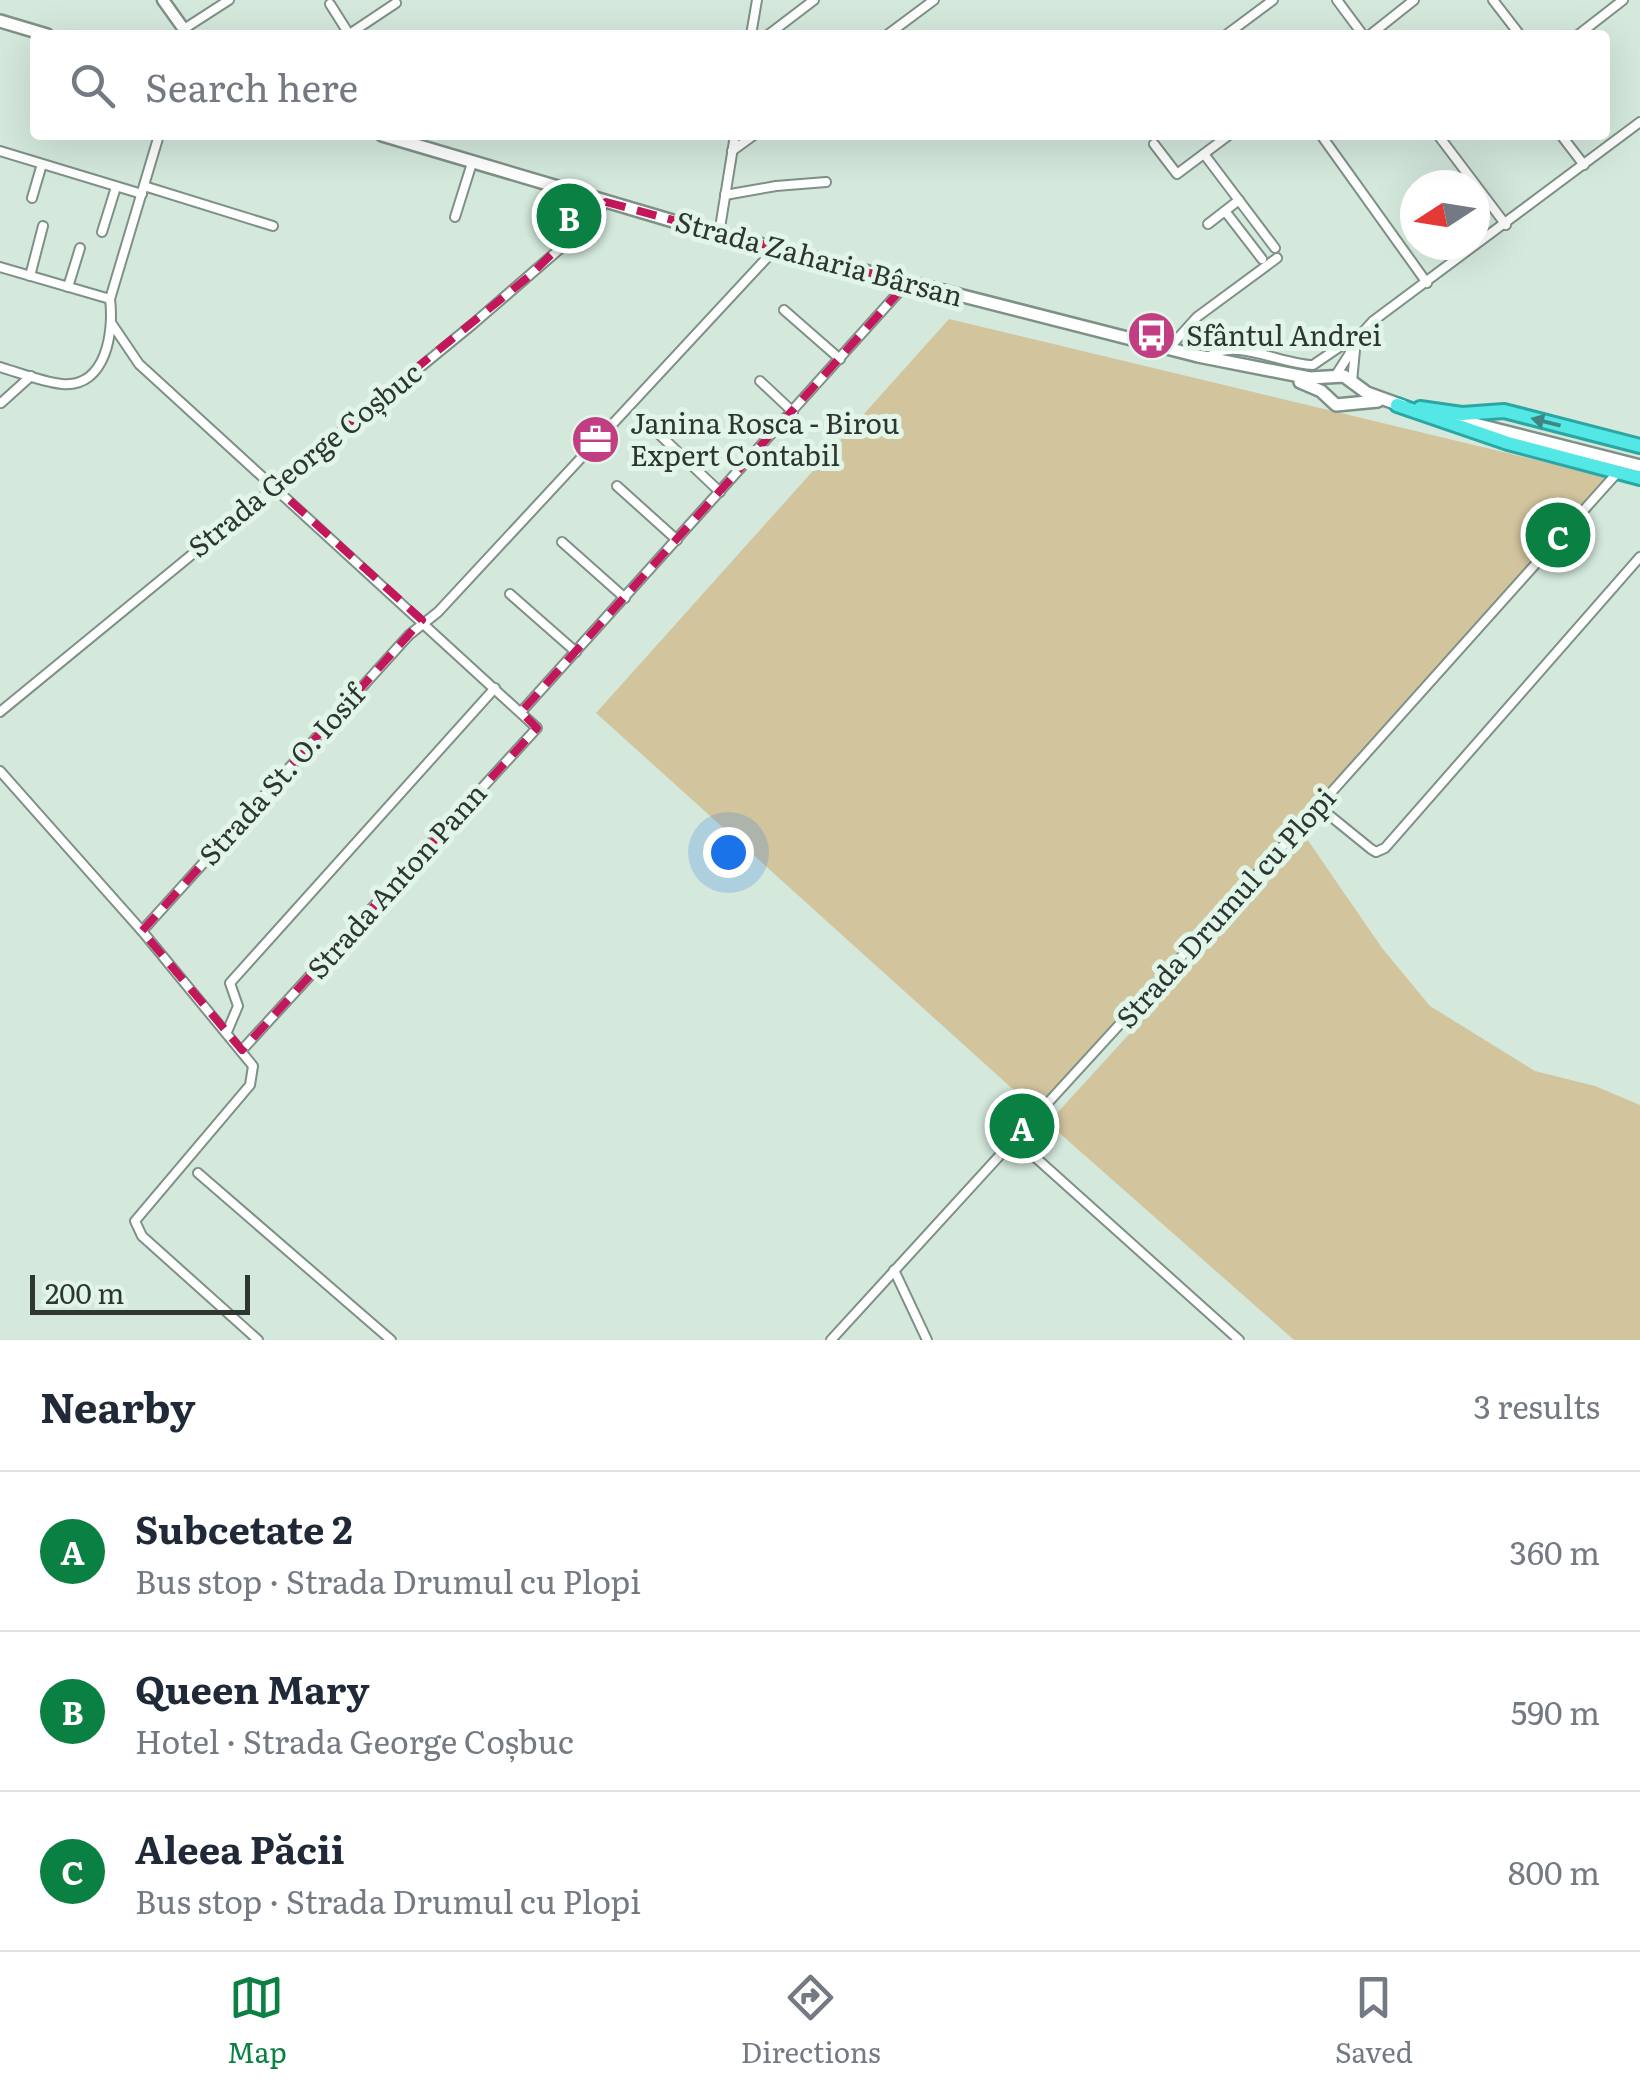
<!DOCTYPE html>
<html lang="en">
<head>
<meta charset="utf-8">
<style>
	:root { --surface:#fff; --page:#f2f2f3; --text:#1f2937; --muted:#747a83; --line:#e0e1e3; --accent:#0b8043 }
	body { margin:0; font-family:Literata,serif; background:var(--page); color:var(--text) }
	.compass { position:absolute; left:1400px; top:170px; width:90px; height:90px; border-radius:50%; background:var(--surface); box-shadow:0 10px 40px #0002; rotate:258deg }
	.scale { position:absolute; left:30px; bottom:25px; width:220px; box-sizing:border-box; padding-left:10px; border:5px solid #2e3631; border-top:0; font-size:28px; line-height:35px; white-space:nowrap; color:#2e3631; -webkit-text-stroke:8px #e1f5e9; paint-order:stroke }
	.you { position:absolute; left:728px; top:852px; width:35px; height:35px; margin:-25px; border:8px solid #fff; border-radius:50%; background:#1a73e8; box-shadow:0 0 0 15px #1a73e833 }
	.badge { display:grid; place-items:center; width:65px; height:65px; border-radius:50%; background:var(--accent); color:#fff; font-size:32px; font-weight:700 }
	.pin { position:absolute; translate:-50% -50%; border:5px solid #fff; box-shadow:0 2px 10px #0006 }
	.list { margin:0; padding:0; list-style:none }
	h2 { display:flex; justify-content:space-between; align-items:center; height:130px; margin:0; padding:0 40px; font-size:42px }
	h2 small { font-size:32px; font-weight:400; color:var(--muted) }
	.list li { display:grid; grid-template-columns:65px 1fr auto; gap:30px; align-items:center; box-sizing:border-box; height:160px; padding:0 40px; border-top:2px solid var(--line) }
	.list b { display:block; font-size:38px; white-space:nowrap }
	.list p { margin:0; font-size:32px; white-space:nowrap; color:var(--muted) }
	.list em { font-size:32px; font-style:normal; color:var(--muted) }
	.icon { flex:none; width:55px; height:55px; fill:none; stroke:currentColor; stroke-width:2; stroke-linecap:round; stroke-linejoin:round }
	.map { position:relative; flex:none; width:1640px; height:1340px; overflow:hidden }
	.search { position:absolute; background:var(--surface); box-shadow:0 10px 40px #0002; left:30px; right:30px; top:30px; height:110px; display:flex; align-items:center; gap:25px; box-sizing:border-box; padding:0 35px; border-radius:10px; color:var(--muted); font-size:38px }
	.sheet { height:610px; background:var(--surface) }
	nav { display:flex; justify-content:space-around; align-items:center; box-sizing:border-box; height:140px; border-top:2px solid var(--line); background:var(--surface); font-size:28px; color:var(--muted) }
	nav a { display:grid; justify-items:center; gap:5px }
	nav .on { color:var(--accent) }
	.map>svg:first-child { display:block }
	.green { fill:#d2c59e }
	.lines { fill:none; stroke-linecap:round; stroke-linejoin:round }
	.minor-casing { stroke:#7e9186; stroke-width:12 }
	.tertiary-casing { stroke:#7e9186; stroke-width:15 }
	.secondary-casing { stroke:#7e9186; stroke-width:16 }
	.trunk-casing { stroke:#2aa6a3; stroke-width:18 }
	.minor { stroke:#fff; stroke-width:8 }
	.tertiary { stroke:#fff; stroke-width:10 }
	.secondary { stroke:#fff; stroke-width:11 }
	.trunk { stroke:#53e8e6; stroke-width:12 }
	.oneway { fill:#3f8682 }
	.marked { fill:none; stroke:#c2185b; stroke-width:8; stroke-dasharray:20 12; stroke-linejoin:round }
	.labels { text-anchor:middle; stroke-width:10; stroke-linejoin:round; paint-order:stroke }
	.street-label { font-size:28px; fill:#2e3631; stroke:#e1f5e9 }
	.poi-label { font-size:28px; fill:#2e3631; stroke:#e1f5e9; text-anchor:start }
</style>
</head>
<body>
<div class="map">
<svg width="1640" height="1340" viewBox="0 0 1640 1340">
	<rect width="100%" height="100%" fill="#d4e8dc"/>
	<!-- green -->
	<g class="green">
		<path d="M949 319 1616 479 1036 1110 596 713Z"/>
		<path d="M1307 839 1382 948 1430 1006 1535 1071 1595 1086 1640 1105V1340H1294L1048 1123Z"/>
	</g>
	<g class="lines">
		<defs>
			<g id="minor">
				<path d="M1337 0 1363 35"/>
				<path d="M1493 0 1520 35"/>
				<path d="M330 4 349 34"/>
				<path d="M184 29 229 0"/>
				<path d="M348 35 396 3"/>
				<path d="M751 35 757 0"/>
				<path d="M768 35 814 0"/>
				<path d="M887 35 934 0"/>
				<path d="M1226 35 1273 0"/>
				<path d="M1370 35 1414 0"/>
				<path d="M1578 35 1623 0"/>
				<path d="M1321 135 1427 283"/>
				<path d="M1438 135 1506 225"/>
				<path d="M1561 135 1584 165"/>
				<path d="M1154 144 1177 174 1229 135"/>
				<path d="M0 151 142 194"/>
				<path d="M732 151 754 135"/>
				<path d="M1204 154 1275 248"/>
				<path d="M144 186 273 226"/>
				<path d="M725 195 776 186 826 182"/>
				<path d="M32 198 42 164"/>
				<path d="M1225 211 1262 259"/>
				<path d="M455 217 472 163"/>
				<path d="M1208 224 1239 200"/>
				<path d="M102 232 116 187"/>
				<path d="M719 234 735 135"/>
				<path d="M0 267 110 299"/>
				<path d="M30 276 43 226"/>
				<path d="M68 287 80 248"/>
				<path d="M784 310 840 359"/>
				<path d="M112 324 139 364 537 728 242 1050"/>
				<path d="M1170 347 1197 317 1277 258"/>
				<path d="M1208 357C1235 337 1282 365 1313 365L1360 333"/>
				<path d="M0 367C20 373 42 382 62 384 107 388 114 330 110 299L159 135"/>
				<path d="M1336 375 1364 331 1373 321 1640 122"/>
				<path d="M760 381 793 412"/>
				<path d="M1352 382 1355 350"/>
				<path d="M1 403 31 376"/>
				<path d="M661 436 720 492"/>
				<path d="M617 486 677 540"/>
				<path d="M562 542 625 598"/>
				<path d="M510 594 576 652"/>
				<path d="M0 712 473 324 577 234 606 202"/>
				<path d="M521 712 907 283"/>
				<path d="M0 771 142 931 253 1066 250 1085 135 1221 142 1236 258 1340"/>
				<path d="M1318 806 1371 849 1376 852 1385 848 1640 557"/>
				<path d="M142 931 409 635 438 612 776 248"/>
				<path d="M227 1032 238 1006 230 983 495 688"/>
				<path d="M1015 1139 1239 1340"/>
				<path d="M198 1173 391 1340"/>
				<path d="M894 1270 927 1340"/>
				<path d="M831 1340 1311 815 1617 473"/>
			</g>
			<path id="tertiary" d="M163 0 188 35"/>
			<g id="secondary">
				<path d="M0 21 47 35"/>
				<path d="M382 135 700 229 1198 356 1310 378 1344 376 1367 393 1403 406"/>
				<path d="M1300 382 1321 391 1336 405 1378 401"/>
				<path d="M1455 419 1640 466"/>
			</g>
			<g id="trunk">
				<path d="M1397 405 1508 443 1640 478"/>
				<path d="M1420 408 1462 414 1504 411 1640 446"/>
			</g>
		</defs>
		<!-- minor casing -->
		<use href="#minor" class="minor-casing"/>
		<!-- tertiary casing -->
		<use href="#tertiary" class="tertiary-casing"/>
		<!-- secondary casing -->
		<use href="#secondary" class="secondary-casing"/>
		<!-- trunk casing -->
		<use href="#trunk" class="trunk-casing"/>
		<!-- minor -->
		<use href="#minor" class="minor"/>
		<!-- tertiary -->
		<use href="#tertiary" class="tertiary"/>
		<!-- secondary -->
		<use href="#secondary" class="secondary"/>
		<!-- trunk -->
		<use href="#trunk" class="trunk"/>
	</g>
	<!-- one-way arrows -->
	<defs><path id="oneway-solid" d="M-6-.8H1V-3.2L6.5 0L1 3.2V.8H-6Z" transform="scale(2.5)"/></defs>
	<use class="oneway" href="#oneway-solid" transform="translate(1546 422) rotate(-166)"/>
	<!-- marked area -->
	<path class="marked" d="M606 202 907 283 521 712 537 728 242 1050 142 931 422 620 273 485 528 277Z"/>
	<!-- icons -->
	<defs>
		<symbol id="bus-disc" viewBox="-11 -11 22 22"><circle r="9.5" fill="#c23e83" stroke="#e1f5e9"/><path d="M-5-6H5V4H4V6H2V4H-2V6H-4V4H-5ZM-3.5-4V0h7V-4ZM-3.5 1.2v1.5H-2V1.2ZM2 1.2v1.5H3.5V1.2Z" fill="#fff"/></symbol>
		<symbol id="office-disc" viewBox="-11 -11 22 22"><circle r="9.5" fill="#c23e83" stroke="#e1f5e9"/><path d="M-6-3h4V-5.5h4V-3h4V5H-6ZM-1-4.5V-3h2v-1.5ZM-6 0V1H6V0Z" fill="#fff"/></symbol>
	</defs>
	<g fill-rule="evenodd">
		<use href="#bus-disc" x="1124" y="308" width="55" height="55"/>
		<use href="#office-disc" x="568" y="412" width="55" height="55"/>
	</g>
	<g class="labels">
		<!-- street labels -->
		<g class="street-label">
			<text transform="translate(819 259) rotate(15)" y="10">Strada Zaharia Bârsan</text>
			<text transform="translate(305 460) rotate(-39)" y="10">Strada George Coșbuc</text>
			<text transform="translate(282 775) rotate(-48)" y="10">Strada St. O. Iosif</text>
			<text transform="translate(397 881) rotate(-48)" y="10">Strada Anton Pann</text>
			<text transform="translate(1226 908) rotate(-48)" y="10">Strada Drumul cu Plopi</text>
		</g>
		<!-- poi labels -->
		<g class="poi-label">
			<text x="1186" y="346">Sfântul Andrei</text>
			<text x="630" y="434">Janina Rosca - Birou<tspan x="630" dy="32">Expert Contabil</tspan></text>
		</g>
	</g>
</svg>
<svg class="compass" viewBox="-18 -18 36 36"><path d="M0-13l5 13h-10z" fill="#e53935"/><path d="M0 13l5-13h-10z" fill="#747a83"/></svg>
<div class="scale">200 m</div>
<div class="you"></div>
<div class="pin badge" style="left:1022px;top:1126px">A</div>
<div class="pin badge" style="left:569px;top:216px">B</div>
<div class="pin badge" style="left:1558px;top:535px">C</div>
<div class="search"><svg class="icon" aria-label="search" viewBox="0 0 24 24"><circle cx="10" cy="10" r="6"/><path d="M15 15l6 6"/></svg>Search here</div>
</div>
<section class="sheet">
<h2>Nearby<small>3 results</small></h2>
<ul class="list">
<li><span class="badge">A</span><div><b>Subcetate 2</b><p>Bus stop · Strada Drumul cu Plopi</p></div><em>360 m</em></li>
<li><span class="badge">B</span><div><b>Queen Mary</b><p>Hotel · Strada George Coșbuc</p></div><em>590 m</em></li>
<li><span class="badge">C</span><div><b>Aleea Păcii</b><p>Bus stop · Strada Drumul cu Plopi</p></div><em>800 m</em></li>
</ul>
</section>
<nav>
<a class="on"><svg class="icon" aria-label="map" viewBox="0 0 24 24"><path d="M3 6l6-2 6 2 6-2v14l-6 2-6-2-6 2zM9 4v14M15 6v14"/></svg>Map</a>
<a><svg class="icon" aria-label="directions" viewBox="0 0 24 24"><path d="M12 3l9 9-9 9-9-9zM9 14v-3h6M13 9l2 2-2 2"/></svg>Directions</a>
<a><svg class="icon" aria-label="saved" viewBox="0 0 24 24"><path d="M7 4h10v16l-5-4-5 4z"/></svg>Saved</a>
</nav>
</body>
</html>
